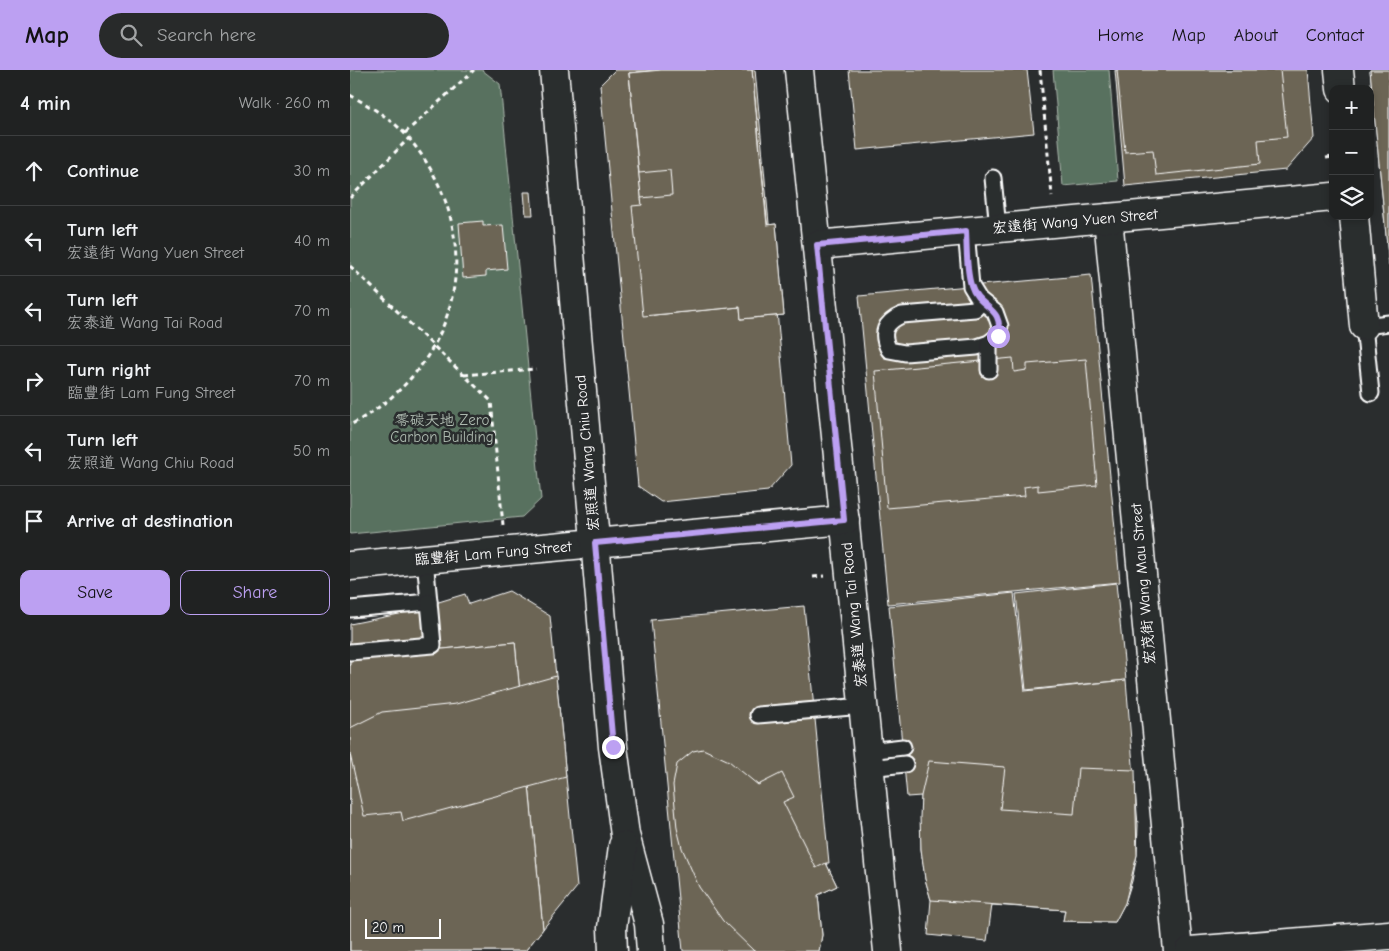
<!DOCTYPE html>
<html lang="en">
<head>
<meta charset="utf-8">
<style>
	:root { --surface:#202222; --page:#282a2a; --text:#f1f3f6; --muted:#a2a4a5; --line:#3d3f40; --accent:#bca0f2 }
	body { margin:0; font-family:"Comic Neue","LXGW WenKai TC",sans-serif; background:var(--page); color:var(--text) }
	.controls { position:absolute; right:15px; top:15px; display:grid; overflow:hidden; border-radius:10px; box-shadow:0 2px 8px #0003 }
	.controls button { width:45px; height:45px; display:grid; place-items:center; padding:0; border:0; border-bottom:1px solid var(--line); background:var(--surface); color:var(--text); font:25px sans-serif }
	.scale { position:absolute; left:15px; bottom:12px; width:76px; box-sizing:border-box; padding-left:5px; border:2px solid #fff; border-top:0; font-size:14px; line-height:18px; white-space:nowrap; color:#fff; -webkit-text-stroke:4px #2a2d2e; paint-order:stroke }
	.stop { position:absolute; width:15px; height:15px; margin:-11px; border:4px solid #bca0f2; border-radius:50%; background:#fff }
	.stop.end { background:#bca0f2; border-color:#fff; box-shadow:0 1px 5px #0008 }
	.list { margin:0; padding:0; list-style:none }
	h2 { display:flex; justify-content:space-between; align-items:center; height:65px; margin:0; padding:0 20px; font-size:21px }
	h2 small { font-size:16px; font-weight:400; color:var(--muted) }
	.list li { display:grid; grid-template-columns:32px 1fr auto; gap:15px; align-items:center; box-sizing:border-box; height:70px; padding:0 20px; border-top:1px solid var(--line) }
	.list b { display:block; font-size:19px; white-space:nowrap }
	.list p { margin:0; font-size:16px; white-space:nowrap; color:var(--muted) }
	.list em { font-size:16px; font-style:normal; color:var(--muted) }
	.actions { display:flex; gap:10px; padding:15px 20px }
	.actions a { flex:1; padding:11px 0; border:1px solid var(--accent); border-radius:10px; text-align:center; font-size:18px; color:var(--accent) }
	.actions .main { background:var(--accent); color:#111 }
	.icon { flex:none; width:28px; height:28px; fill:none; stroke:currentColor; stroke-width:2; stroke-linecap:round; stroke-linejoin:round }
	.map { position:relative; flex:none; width:1039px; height:881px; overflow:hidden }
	header { display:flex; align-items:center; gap:30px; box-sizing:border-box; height:70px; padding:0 25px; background:var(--accent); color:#111 }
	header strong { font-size:24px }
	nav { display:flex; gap:28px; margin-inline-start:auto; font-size:18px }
	.search { width:350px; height:45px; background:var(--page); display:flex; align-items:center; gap:12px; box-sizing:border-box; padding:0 18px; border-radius:28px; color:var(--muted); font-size:19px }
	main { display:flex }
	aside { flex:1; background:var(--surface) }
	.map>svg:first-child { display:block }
	.green { fill:#58715e; stroke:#acb8ae }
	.building { fill:#6c6555; stroke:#fff }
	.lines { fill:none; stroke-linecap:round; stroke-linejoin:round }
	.service-casing { stroke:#fff; stroke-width:19 }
	.minor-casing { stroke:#fff; stroke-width:31 }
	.tertiary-casing { stroke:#fff; stroke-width:31 }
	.secondary-casing { stroke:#fff; stroke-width:31 }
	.path { stroke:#fff; stroke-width:3; stroke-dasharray:5 4; stroke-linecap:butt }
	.service { stroke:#2a2d2e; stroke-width:15 }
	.minor { stroke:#2a2d2e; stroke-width:28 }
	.tertiary { stroke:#2a2d2e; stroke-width:28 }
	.secondary { stroke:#2a2d2e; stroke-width:28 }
	.route { stroke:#bca0f2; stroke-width:6 }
	.labels { text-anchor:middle; stroke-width:5; stroke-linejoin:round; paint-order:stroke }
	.street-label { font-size:15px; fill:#fff; stroke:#2a2d2e }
	.park-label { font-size:15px; fill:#acb8ae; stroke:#2a2d2e }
</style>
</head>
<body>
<header>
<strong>Map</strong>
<div class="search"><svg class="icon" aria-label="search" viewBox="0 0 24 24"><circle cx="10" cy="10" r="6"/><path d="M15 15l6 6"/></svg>Search here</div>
<nav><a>Home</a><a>Map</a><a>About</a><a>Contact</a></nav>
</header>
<main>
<aside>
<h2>4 min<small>Walk · 260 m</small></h2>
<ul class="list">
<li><svg class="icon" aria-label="ahead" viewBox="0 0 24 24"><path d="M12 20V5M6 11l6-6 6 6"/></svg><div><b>Continue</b></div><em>30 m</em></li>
<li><svg class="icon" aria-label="left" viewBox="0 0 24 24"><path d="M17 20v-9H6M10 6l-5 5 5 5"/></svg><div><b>Turn left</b><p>宏遠街 Wang Yuen Street</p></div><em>40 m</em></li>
<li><svg class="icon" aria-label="left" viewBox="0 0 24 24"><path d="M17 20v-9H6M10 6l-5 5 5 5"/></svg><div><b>Turn left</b><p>宏泰道 Wang Tai Road</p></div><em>70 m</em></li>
<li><svg class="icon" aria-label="right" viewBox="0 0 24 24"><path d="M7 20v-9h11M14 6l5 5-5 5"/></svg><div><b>Turn right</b><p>臨豐街 Lam Fung Street</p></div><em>70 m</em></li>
<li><svg class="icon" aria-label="left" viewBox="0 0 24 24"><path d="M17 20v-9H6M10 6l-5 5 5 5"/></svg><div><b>Turn left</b><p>宏照道 Wang Chiu Road</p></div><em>50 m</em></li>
<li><svg class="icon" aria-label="arrive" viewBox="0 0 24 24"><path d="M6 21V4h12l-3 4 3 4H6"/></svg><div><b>Arrive at destination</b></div></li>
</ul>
<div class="actions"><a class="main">Save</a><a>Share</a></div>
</aside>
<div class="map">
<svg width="1039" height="881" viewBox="0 0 1039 881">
	<rect width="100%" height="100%" fill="#2a2d2e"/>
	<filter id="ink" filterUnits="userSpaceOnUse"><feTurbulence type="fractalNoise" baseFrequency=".02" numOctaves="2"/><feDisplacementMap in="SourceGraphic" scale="10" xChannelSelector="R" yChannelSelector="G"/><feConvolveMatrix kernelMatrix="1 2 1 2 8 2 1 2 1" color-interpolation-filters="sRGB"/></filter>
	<g filter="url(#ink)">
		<!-- green -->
		<g class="green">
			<path d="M0 0H132L150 14 191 429 172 447 0 464Z"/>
			<path d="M703 0H759L768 111 713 116Z"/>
		</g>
		<!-- building -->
		<g class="building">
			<path d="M265 0H405L441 395 418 421 311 432 288 416 250 15Z"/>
			<path d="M311 0H402L417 155 426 154 434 245 391 249 390 237 303 245 295 162 326 159 323 132 292 135 279 3Z"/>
			<path d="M311 0H402L425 233 303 245 288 96 320 93 317 68 286 71 279 3Z"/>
			<path d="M311 0H402L417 155 426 154 434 245 391 249 390 237 293 246 282 136 292 135 291 128 322 125 320 100 289 103 279 3Z"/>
			<path d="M499 0H677L684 63 507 80Z"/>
			<path d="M765 0H958L964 68 936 100 775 116Z"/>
			<path d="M767 0H930L937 67 908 70 910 94 806 105 803 80 775 82Z"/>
			<path d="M1020 0H1039V196Z"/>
			<path d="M1020 0H1039V196Z"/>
			<path d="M174 122H181L183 145H176Z"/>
			<path d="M133 151V156L153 155 157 199 136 201V206L113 208 109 153Z"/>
			<path d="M741 205 770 512 538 534 509 226Z"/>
			<path d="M663 288 664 302 677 300V294L736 289 747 415 688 421V415L674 417 675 426 537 438 525 301Z"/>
			<path d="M766 513 776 610 676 620 666 524Z"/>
			<path d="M159 521 200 546 227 817 175 881H0V554L49 544 115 524 119 534Z"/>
			<path d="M664 523 675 621 776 610 788 755 787 785 782 811 775 833 765 852 713 851 715 840 642 835 637 871 578 865 581 830 575 809 571 779V726L557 727 539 536Z"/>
			<path d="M454 536 479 793H476L487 816 468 825 472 865 469 881H333L301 550Z"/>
			<path d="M165 572 193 859 185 868 55 881H0V588Z"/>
			<path d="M165 572 193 859 175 881H0V588Z"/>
			<path d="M206 606 216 707 53 751 51 742 14 746 0 684V658L32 642 106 634Z"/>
			<path d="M353 679 379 691 408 715 432 703 444 727 433 732 466 798 476 793 487 816 468 825 472 865 469 881H404L373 851 349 817 332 778 327 758 323 715 327 694 343 681Z"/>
			<path d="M579 691 655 697 650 739 724 744 728 698 785 700 787 785 775 833 765 852 713 851 715 840 581 830 575 809 571 779 570 747 571 726Z"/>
		</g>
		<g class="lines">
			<defs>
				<g id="service">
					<path d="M643 108 648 158"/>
					<path d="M616 161 621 216 629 229 645 242 650 256 648 266 639 273 627 277 555 283 539 280C530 263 535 252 552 245L625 239 630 234V230"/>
					<path d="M639 300V273"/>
					<path d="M1021 323 1014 256 1039 253"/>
					<path d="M0 539 79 532 75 489"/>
					<path d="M0 582 83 575 79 532"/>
					<path d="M408 645 513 636"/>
					<path d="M518 681 553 677"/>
					<path d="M519 698 555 694"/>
				</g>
				<g id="minor">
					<path d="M449 0 538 881"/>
					<path d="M989 0 991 19"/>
					<path d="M1004 146 1014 256"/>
					<path d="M758 148 828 881"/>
					<path d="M467 175 983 127"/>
					<path d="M245 473 495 450"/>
				</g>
				<path id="tertiary" d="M0 496 245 473"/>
				<g id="secondary">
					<path d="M204 0 263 677 275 765 299 854 301 881"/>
					<path d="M263 881 262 858 273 776"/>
					<path d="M840 881 1039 865"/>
				</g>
			</defs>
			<!-- service casing -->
			<use href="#service" class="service-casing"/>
			<!-- minor casing -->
			<use href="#minor" class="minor-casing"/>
			<!-- tertiary casing -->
			<use href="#tertiary" class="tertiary-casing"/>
			<!-- secondary casing -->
			<use href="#secondary" class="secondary-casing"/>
			<!-- path -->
			<g class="path">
				<path d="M690 0 702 126"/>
				<path d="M0 25C19 36 41 48 56 65 141 162 114 296 0 355"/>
				<path d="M55 63 124 0"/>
				<path d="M976 88 983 87"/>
				<path d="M0 128 59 68"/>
				<path d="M0 196 141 331 153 455"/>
				<path d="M114 305 186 299"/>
				<path d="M463 507 475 506"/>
			</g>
			<!-- service -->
			<use href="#service" class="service"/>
			<!-- minor -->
			<use href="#minor" class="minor"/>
			<!-- tertiary -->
			<use href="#tertiary" class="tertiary"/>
			<!-- secondary -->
			<use href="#secondary" class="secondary"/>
		</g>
	</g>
	<g class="lines" filter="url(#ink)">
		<!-- route -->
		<path class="route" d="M263 677 245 473 494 450 467 175 616 161C617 178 616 199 621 215 628 239 655 236 648 266"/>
	</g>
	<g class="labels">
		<!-- street labels -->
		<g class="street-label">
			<text transform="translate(725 151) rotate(-5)" y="5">宏遠街 Wang Yuen Street</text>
			<text transform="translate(237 383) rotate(-95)" y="5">宏照道 Wang Chiu Road</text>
			<text transform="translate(143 483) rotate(-5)" y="5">臨豐街 Lam Fung Street</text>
			<text transform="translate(793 514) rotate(-95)" y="5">宏茂街 Wang Mau Street</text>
			<text transform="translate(504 545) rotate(-96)" y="5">宏泰道 Wang Tai Road</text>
		</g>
		<!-- park labels -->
		<g class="park-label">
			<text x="92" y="355">零碳天地 Zero<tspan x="92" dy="17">Carbon Building</tspan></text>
		</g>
	</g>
</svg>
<div class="controls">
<button>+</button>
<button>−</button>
<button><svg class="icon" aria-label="layers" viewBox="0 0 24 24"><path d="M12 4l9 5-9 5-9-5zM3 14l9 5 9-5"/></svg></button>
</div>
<div class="scale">20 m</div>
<div class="stop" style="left:648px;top:266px"></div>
<div class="stop end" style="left:263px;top:677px"></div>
</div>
</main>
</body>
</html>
